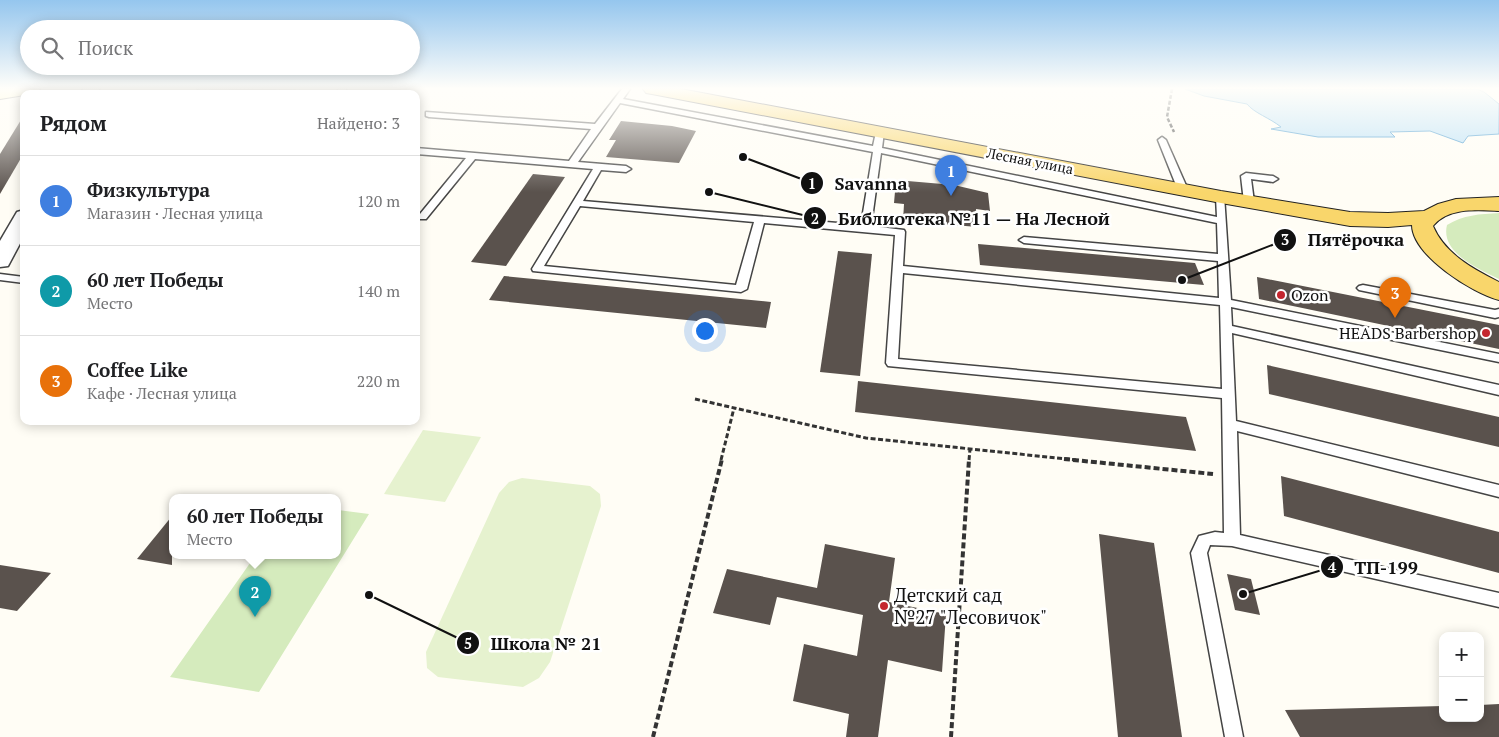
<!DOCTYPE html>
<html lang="ru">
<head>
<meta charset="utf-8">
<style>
	:root { --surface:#fff; --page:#f6f6f6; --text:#202124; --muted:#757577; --line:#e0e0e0; --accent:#ea580c }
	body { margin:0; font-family:"PT Serif",serif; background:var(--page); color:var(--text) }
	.controls { position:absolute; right:15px; bottom:15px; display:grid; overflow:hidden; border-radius:10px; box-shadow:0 2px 12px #0003 }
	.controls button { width:45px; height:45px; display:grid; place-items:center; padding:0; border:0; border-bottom:1px solid var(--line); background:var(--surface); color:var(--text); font:25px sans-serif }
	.you { position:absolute; left:704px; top:330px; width:18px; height:18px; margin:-12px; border:4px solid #fff; border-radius:50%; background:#1a73e8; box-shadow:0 0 0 8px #1a73e833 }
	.badge { display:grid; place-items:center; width:32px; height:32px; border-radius:50%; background:var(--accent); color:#fff; font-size:16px; font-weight:700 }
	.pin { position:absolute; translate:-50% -41px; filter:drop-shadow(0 1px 2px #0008) }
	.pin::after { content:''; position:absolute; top:26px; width:18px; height:15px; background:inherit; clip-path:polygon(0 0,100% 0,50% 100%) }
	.popup { position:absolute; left:169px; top:494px; width:172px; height:65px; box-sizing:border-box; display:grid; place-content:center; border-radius:10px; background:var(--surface); filter:drop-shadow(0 1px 4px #0005); font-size:16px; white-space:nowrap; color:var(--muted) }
	.popup b { font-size:19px; color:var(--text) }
	.popup::after { content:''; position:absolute; left:50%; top:100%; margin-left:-10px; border:10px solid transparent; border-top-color:var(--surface) }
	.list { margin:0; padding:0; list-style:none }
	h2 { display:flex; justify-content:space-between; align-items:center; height:65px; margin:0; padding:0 20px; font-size:21px }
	h2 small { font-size:16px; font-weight:400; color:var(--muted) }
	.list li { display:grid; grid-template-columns:32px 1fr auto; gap:15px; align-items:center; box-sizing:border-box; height:90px; padding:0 20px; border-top:1px solid var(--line) }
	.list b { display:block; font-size:19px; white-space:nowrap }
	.list p { margin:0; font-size:16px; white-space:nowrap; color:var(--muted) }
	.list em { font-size:16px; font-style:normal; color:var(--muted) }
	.icon { flex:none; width:28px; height:28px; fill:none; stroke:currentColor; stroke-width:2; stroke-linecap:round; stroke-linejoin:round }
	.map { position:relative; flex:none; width:1499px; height:737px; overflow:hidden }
	.search { position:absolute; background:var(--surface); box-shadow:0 2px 12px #0003; left:20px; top:20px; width:400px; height:55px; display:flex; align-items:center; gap:12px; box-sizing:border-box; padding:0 18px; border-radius:28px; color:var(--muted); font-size:19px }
	.panel { position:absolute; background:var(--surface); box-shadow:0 2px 12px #0003; left:20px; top:90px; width:400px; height:335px; border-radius:10px }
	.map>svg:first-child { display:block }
	.green { fill:#d5ebbd }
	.pitch { fill:#e6f2cf }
	.water { fill:#b9e0f7; stroke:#3f96cf }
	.building { fill:#5a524d }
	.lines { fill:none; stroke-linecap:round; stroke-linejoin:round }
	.lane-casing { stroke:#444; stroke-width:3 }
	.street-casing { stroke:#444; stroke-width:3 }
	.secondary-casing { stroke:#333; stroke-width:2 }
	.primary-casing { stroke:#222; stroke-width:2 }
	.path-far2 { stroke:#333; stroke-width:2.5; stroke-dasharray:4 2; stroke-linecap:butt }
	.path-far1 { stroke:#333; stroke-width:3; stroke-dasharray:5 2.5; stroke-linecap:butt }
	.path { stroke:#333; stroke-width:4; stroke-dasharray:6 3; stroke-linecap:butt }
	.lane { fill:#fff; fill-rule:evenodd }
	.street { fill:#fff; fill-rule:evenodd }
	.secondary { fill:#fff6b0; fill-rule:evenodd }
	.primary { fill:#f9d66b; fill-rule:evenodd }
	.poi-dot { fill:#c4262e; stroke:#fff; stroke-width:2 }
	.labels { text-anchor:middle; stroke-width:5; stroke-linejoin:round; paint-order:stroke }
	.far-street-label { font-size:14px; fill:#111; stroke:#fff }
	.poi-label { font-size:16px; fill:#111; stroke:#fff; text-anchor:start }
	.near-poi-label { font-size:19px; fill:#111; stroke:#fff; text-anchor:start }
	.leader { fill:none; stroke:#111; stroke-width:2 }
	.callout-dot { fill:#111; stroke:#fff; stroke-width:2 }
	.mark-label { font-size:15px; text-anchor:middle; font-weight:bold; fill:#fff }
	.callout-label { font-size:18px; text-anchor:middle; font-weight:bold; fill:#111; stroke:#fff; stroke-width:5; stroke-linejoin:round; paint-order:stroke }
</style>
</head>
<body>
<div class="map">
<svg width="1499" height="737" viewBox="0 0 1499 737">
	<rect width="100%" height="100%" fill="#fffdf5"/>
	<!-- green -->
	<g class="green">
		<path d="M1499 213V279C1479 269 1440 253 1447 225 1463 215 1480 214 1499 213Z"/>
		<path d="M338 510 369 514 259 692 170 677 255 556H338Z"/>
	</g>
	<!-- pitch -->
	<g class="pitch">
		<path d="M423 430 481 437 445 502 384 494Z"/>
		<path d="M522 478 590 486 600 494 601 506 550 662 539 678 523 687 438 677 427 668 426 652 499 493 509 482Z"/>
	</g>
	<!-- water -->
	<path class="water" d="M1185 89H1477L1484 92 1499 104V134L1468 136 1463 143 1430 131 1390 132 1395 137H1318L1271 129 1281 127C1270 118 1254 113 1247 104L1204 96Z"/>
	<!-- building -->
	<g class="building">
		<path d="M24 115V153L0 194V154Z"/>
		<path d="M621 121 672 126 696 131 679 163 606 157 616 140H609Z"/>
		<path d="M533 174 565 177 506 266 471 262Z"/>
		<path d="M896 180 954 185 988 193 990 211 976 209 978 227 903 221 904 204 894 203Z"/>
		<path d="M978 244 1195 263 1204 285 980 265Z"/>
		<path d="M838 251 872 254 860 376 820 372Z"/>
		<path d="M504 276 771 302 766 328 489 300Z"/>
		<path d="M1257 277 1499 325V349L1259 299Z"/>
		<path d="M1267 365 1499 417V447L1269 394Z"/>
		<path d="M858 381 1186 417 1196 451 855 412Z"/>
		<path d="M1281 476 1499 532V573L1284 516Z"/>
		<path d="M172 516V565L137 559Z"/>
		<path d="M1099 534 1154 543 1182 737H1118Z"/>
		<path d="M825 544 895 558 889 602 946 614 942 672 888 660 878 737H846L849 714 793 701 804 644 857 656 863 615 777 597 770 625 713 613 727 569 817 588Z"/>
		<path d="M0 565 51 573 17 611 0 608Z"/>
		<path d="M1227 574 1251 579 1260 615 1235 610Z"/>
		<path d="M1499 704V737H1300L1285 710 1443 706V718H1480V705Z"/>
	</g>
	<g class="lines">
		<defs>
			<g id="lane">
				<path d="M198 89 326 92 330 94 202 91Z"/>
				<path d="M338 89H346L345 94H337Z"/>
				<path d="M622 89H630L623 99 873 146 876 132 880 129 884 132 882 148 1217 217 1216 197 1218 195H1224L1231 300 1499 354V362L1231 307 1232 326 1499 385V395L1232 333 1236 421 1499 485V497L1237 431 1240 535 1499 593V607L1232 546 1210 545 1207 553 1243 737H1225L1191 553 1199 536 1215 532 1224 533 1222 398 888 366 886 363 895 235 764 223 747 289 741 292 533 271 532 269 593 169 475 159 426 219H416V213L420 214 466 158 416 154V148L569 161 591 129 429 117 426 116V112L595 124ZM620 103 873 152 861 225 583 201 601 170 626 172 631 169 626 166 578 162ZM881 153 1217 223 1218 254 1024 237 1019 240 1024 243 1218 261 1219 298 903 266 905 232 904 230 871 226ZM580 206 754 222 736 285 544 266ZM903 273 1220 305 1222 389 898 359Z"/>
				<path d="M1162 137 1166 140 1188 190 1186 192H1180L1178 190 1158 140Z"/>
				<path d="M1246 173 1273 176 1278 179 1273 182 1251 179 1254 202 1249 205 1244 202 1241 176Z"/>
				<path d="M0 274 24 277V283L0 280Z"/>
				<path d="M1363 285 1495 310 1499 309V317L1495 318 1359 290 1357 288 1359 286Z"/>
			</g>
			<g id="street">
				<path d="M83 89H99L97 94H81Z"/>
				<path d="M24 210V236L8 266 0 267V241L17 212Z"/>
			</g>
			<path id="secondary" d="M0 89H40L37 93 0 99Z"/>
			<path id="primary" d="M643 89H681L1221 191 1350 212 1388 213 1424 211 1438 204 1456 199 1499 197V211C1478 210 1448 207 1433 226 1445 254 1473 269 1499 282V300C1472 293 1412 255 1412 225L1388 227 1350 226 1221 203 652 94 646 93Z"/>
		</defs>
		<!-- lane casing -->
		<use href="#lane" class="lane-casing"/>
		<!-- street casing -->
		<use href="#street" class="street-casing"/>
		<!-- secondary casing -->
		<use href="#secondary" class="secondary-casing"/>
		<!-- primary casing -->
		<use href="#primary" class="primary-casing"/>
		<!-- path-far2 -->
		<path class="path-far2" d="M1172 89 1167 117 1174 132"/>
		<!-- path-far1 -->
		<g class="path-far1">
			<path d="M695 399 866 438 1076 460"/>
			<path d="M721 460 734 408"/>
			<path d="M969 460 970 449"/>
		</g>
		<!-- path -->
		<g class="path">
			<path d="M1064 459 1213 474"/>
			<path d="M653 737 722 459"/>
			<path d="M951 737 969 459"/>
		</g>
		<!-- lane -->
		<use href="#lane" class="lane"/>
		<!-- street -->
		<use href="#street" class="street"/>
		<!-- secondary -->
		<use href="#secondary" class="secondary"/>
		<!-- primary -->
		<use href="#primary" class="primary"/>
	</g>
	<!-- sky -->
	<linearGradient id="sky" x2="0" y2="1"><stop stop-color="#95c6ee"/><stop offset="0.46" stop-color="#fffefa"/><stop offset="1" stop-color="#fffefa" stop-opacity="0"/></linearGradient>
	<rect width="1499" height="192" fill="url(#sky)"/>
	<!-- markers -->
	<g class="poi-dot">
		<circle cx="1281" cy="295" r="5"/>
		<circle cx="1486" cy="333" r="5"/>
		<circle cx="884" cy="606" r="5"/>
	</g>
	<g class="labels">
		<!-- far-street labels -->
		<g class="far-street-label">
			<text transform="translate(1030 161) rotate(11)" y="5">Лесная улица</text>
		</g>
		<!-- poi labels -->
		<g class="poi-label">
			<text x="1291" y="301">Ozon</text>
			<text x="1476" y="339" text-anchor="end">HEADS Barbershop</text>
		</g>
		<!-- near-poi labels -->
		<g class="near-poi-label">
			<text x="894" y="602">Детский сад<tspan x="894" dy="22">№27 "Лесовичок"</tspan></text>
		</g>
	</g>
	<!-- callouts -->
	<path class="leader" d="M743 157L812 183M709 192L815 218M1182 280L1285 240M1243 594L1332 567M369 595L468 643"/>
	<g class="callout-dot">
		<circle cx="743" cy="157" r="5"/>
		<circle cx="709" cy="192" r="5"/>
		<circle cx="1182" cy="280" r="5"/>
		<circle cx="1243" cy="594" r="5"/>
		<circle cx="369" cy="595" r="5"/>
		<circle cx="812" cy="183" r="12"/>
		<circle cx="815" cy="218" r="12"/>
		<circle cx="1285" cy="240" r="12"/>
		<circle cx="1332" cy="567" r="12"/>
		<circle cx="468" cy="643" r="12"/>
	</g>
	<g class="mark-label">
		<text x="812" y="189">1</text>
		<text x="815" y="224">2</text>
		<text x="1285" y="245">3</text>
		<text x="1332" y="573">4</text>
		<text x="468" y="649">5</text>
	</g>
	<g class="callout-label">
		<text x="871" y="190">Savanna</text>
		<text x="974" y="225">Библиотека №11 — На Лесной</text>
		<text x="1356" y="246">Пятёрочка</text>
		<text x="1386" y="574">ТП-199</text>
		<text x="546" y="650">Школа № 21</text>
	</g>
</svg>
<div class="controls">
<button>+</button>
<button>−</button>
</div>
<div class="you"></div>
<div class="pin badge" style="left:951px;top:196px;background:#3f7fe0">1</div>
<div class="pin badge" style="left:255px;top:617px;background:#0f9aa8">2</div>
<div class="popup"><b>60 лет Победы</b>Место</div>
<div class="pin badge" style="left:1395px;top:318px;background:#e8710a">3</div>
<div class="search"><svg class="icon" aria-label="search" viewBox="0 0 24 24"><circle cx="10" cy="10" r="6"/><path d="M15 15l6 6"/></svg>Поиск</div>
<section class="panel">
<h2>Рядом<small>Найдено: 3</small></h2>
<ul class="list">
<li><span class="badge" style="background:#3f7fe0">1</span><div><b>Физкультура</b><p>Магазин · Лесная улица</p></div><em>120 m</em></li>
<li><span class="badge" style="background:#0f9aa8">2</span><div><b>60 лет Победы</b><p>Место</p></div><em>140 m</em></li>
<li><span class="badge" style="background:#e8710a">3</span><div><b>Coffee Like</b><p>Кафе · Лесная улица</p></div><em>220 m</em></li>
</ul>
</section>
</div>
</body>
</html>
